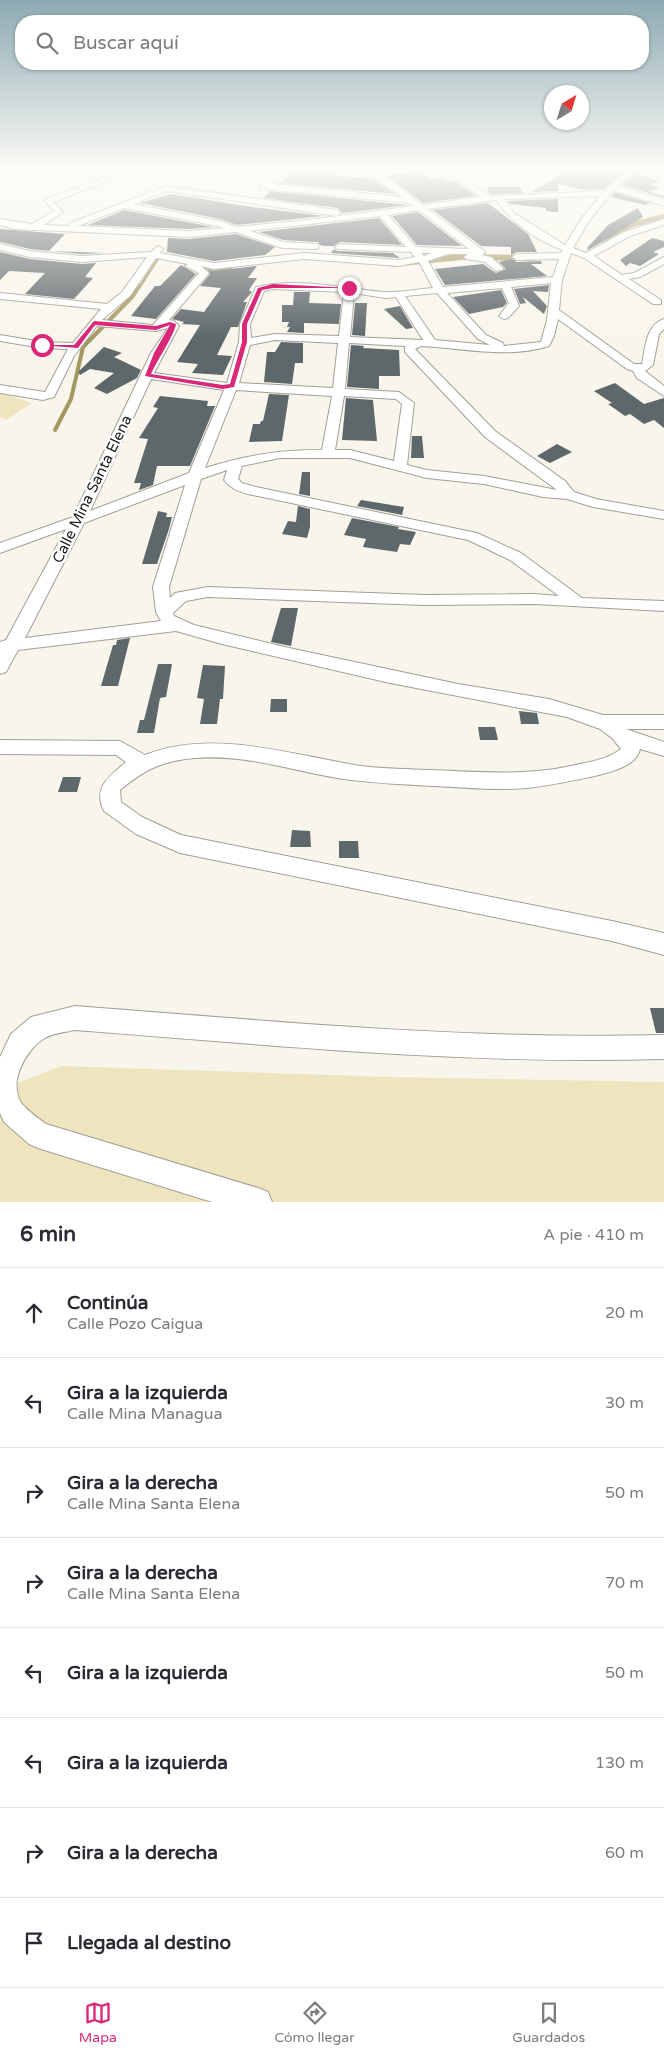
<!DOCTYPE html>
<html lang="es">
<head>
<meta charset="utf-8">
<style>
	:root { --surface:#fff; --page:#f2f2f3; --text:#2b2b33; --muted:#7c7c81; --line:#e1e1e2; --accent:#db2777 }
	body { margin:0; font-family:"Varela Round",sans-serif; background:var(--page); color:var(--text) }
	.compass { position:absolute; left:544px; top:85px; width:45px; height:45px; border-radius:50%; background:var(--surface); box-shadow:0 1px 4px #0004; rotate:38deg }
	.stop { position:absolute; width:15px; height:15px; margin:-11px; border:4px solid #db2777; border-radius:50%; background:#fff }
	.stop.end { background:#db2777; border-color:#fff; box-shadow:0 1px 5px #0008 }
	.list { margin:0; padding:0; list-style:none }
	h2 { display:flex; justify-content:space-between; align-items:center; height:65px; margin:0; padding:0 20px; font-size:21px }
	h2 small { font-size:16px; font-weight:400; color:var(--muted) }
	.list li { display:grid; grid-template-columns:32px 1fr auto; gap:15px; align-items:center; box-sizing:border-box; height:90px; padding:0 20px; border-top:1px solid var(--line) }
	.list b { display:block; font-size:19px; white-space:nowrap }
	.list p { margin:0; font-size:16px; white-space:nowrap; color:var(--muted) }
	.list em { font-size:16px; font-style:normal; color:var(--muted) }
	.icon { flex:none; width:28px; height:28px; fill:none; stroke:currentColor; stroke-width:2; stroke-linecap:round; stroke-linejoin:round }
	.map { position:relative; flex:none; width:664px; height:1202px; overflow:hidden }
	.search { position:absolute; background:var(--surface); box-shadow:0 1px 4px #0004; left:15px; right:15px; top:15px; height:55px; display:flex; align-items:center; gap:12px; box-sizing:border-box; padding:0 18px; border-radius:20px; color:var(--muted); font-size:19px }
	.sheet { height:785px; background:var(--surface) }
	nav { display:flex; justify-content:space-around; align-items:center; box-sizing:border-box; height:70px; border-top:1px solid var(--line); background:var(--surface); font-size:14px; color:var(--muted) }
	nav a { display:grid; justify-items:center; gap:2px }
	nav .on { color:var(--accent) }
	.map>svg:first-child { display:block }
	.green { fill:#eee5be }
	.lines { fill:none; stroke-linecap:round; stroke-linejoin:round }
	.stream-far1 { stroke:#a49861; stroke-width:2.5 }
	.stream { stroke:#a49861; stroke-width:4 }
	.canal { fill:#a49861; fill-rule:evenodd }
	.building { fill:#5e676a }
	.minor-casing { stroke:#a19f96; stroke-width:2 }
	.minor { fill:#fff; fill-rule:evenodd }
	.route { fill:#db2777 }
	.labels { text-anchor:middle; stroke-width:5; stroke-linejoin:round; paint-order:stroke }
	.street-label { font-size:15px; fill:#21201d; stroke:#fff }
</style>
</head>
<body>
<div class="map">
<svg width="664" height="1202" viewBox="0 0 664 1202">
	<rect width="100%" height="100%" fill="#f8f6ec"/>
	<!-- green -->
	<g class="green">
		<path d="M0 393 32 403 6 420 0 417Z"/>
		<path d="M61 1066 392 1077 664 1082V1202H0V1090Z"/>
	</g>
	<g class="lines">
		<!-- stream-far1 -->
		<path class="stream-far1" d="M139 288 159 257"/>
		<!-- stream -->
		<path class="stream" d="M55 430 71 399 83 347 133 296 139 286"/>
		<!-- canal -->
		<g class="canal">
			<path d="M664 214V220L632 227 600 253 592 251 626 223Z"/>
			<path d="M461 254 533 255 538 258 533 261 461 260 393 267 388 264 393 261Z"/>
			<path d="M183 258 207 265 232 263 237 266C222 277 195 268 180 263L178 261Z"/>
		</g>
	</g>
	<!-- building -->
	<g class="building">
		<path d="M294 171H341L337 176 372 178 395 194 280 183Z"/>
		<path d="M420 171 429 179 444 177 448 181 454 180 476 196 423 203 387 176Z"/>
		<path d="M558 171H624L604 189 584 190 558 184V191L532 192 558 176Z"/>
		<path d="M635 173 660 182 650 184 659 188 649 192 664 196V198L622 185Z"/>
		<path d="M489 187H520L523 193 491 194 487 191Z"/>
		<path d="M270 191 408 205 343 213 337 208 263 198Z"/>
		<path d="M615 192 650 203 645 205 611 197Z"/>
		<path d="M171 194 252 207 324 216 237 225 220 219 140 203Z"/>
		<path d="M558 199V212L546 211V208L510 204 508 201Z"/>
		<path d="M488 203 528 234 537 252H517L511 255V247L481 246 433 210Z"/>
		<path d="M638 208 643 217 614 235 588 250 587 248 608 225Z"/>
		<path d="M124 210 213 227 189 229 88 225Z"/>
		<path d="M418 212 462 246 417 245 392 216Z"/>
		<path d="M379 218 402 245 340 242 334 246H324L320 245 318 242 283 240 259 232Z"/>
		<path d="M0 229 65 234 49 251 104 253 82 254 30 249 0 242Z"/>
		<path d="M236 234 275 247 265 255 214 261 167 252 168 238 189 239Z"/>
		<path d="M652 238 664 241V247L653 252 659 254 640 266 630 263 626 266 620 260Z"/>
		<path d="M334 249 337 251 393 253 400 258 331 253Z"/>
		<path d="M0 252 30 259 82 264 96 263 85 277 93 278 74 299 25 294 45 273 9 271 0 280Z"/>
		<path d="M511 259 517 262 541 261 542 264H531L547 276 445 285 435 269 483 264 496 273 506 269 499 262Z"/>
		<path d="M181 265 196 274 156 319 131 316 155 286H160Z"/>
		<path d="M257 266 248 278H257L249 290 252 292 243 302H247L238 327H231L217 355 232 356 223 375 192 373 198 364 177 362 200 325 182 324 184 322 172 319 181 309 204 312 221 288 200 286 210 274 208 270 214 271Z"/>
		<path d="M549 285 548 292 533 291 547 306 544 314 523 297 526 303 520 304 514 289Z"/>
		<path d="M501 290 507 303 503 307 469 314 453 297Z"/>
		<path d="M294 292H310L309 303 341 304 339 324 304 323V333L287 332 290 327H287L289 322H282V305H293Z"/>
		<path d="M355 303H367L365 336 352 335Z"/>
		<path d="M400 306 413 328 406 329 384 309Z"/>
		<path d="M281 342 303 343V363H295L292 384 264 382 267 352H275Z"/>
		<path d="M351 345 364 346 363 348 399 350 400 376H379V389L347 387Z"/>
		<path d="M104 347 122 353 114 357 141 370 137 378 107 394 94 388 114 373 90 369 80 375 78 372Z"/>
		<path d="M615 383 644 404 664 398V428L654 420 644 424 630 414 625 416 608 404 612 403 594 391Z"/>
		<path d="M269 394 289 395 282 441 249 442 253 424H260L261 421H263Z"/>
		<path d="M160 396 208 401 207 406H215L190 466H157L153 485 139 490 141 483H134L148 439 139 438 158 408 153 407Z"/>
		<path d="M346 398 373 400 377 441 342 440Z"/>
		<path d="M412 436H422L424 458H411Z"/>
		<path d="M557 444 572 452 550 463 537 456Z"/>
		<path d="M302 472H310V496L299 494Z"/>
		<path d="M361 500 404 507 402 515 357 506Z"/>
		<path d="M298 506 310 509V527L307 538 282 534 288 521 296 522Z"/>
		<path d="M158 511 167 513 166 517H172L169 529 157 564H142Z"/>
		<path d="M352 518 399 527 398 529 416 532 410 545 400 544 397 552 363 547 366 539 344 535Z"/>
		<path d="M281 608H298L291 646 271 642Z"/>
		<path d="M130 638 118 686H101L113 645H116L117 640Z"/>
		<path d="M158 664H172L166 697 160 698 154 733H137L140 720H144Z"/>
		<path d="M203 665 225 666 223 699H220L217 724H200L204 699 197 698Z"/>
		<path d="M271 699H287V712H270Z"/>
		<path d="M519 711 537 713 539 724H521Z"/>
		<path d="M478 727H495L498 740H480Z"/>
		<path d="M63 777H81L77 792H58Z"/>
		<path d="M292 830 310 831 311 847H290Z"/>
		<path d="M339 841H358L359 858H339Z"/>
		<path d="M650 1008H664V1033H656Z"/>
	</g>
	<g class="lines">
		<defs>
			<g id="minor">
				<path d="M8 171H19L0 178V173Z"/>
				<path d="M121 171H131L54 202 63 212 44 225 69 226 70 223 166 186 337 210 341 213 337 216 167 191 133 204 220 221 237 227 308 220 413 206 409 203 266 189 259 190V186L281 171H290L272 184 402 197 373 176 360 171 379 172 422 205 481 197 445 171H454L490 196 605 191 626 171H634L618 186 664 200V206L614 190 589 221 573 248 586 253 624 232 664 219V225L630 236 594 256 622 275 634 273 664 257V264L640 277 629 279 661 300V304H653L584 258 571 253 562 280 559 310 634 364H642C645 349 646 324 664 319V329L659 334 653 365 645 371 664 386V396L637 378 633 371 627 369 558 319 554 336 549 346C507 359 463 348 421 346L415 349 495 431 565 481 574 492 596 499 664 511V519L593 507 567 499 543 497 484 484 427 478 350 458H280L242 466 238 479 242 483 256 487 477 533 521 553 582 598 664 601V611L535 604 424 605 208 597 186 601 173 613 174 616 194 625 289 648 458 684 549 699 603 715H664V729H626L664 742V756L640 749C636 768 606 773 590 777 569 781 548 786 527 788 495 791 463 787 432 786 400 784 369 783 337 778 291 770 243 754 195 758 162 761 145 769 120 790L121 802 142 817 181 835 612 921 664 933V955L612 941 180 853 136 834 104 811C92 787 110 776 126 762L116 755 0 754V740L120 741 145 755C213 728 291 755 361 766 384 769 408 769 432 770 479 772 525 776 571 766 588 762 607 760 621 749L612 738 600 729 567 717 390 683 222 644 176 631 18 650 6 672 0 674V642L6 640 66 529 0 553V543L73 517 151 353 168 328 156 331 97 326 74 356 54 397 43 400 0 393V385L45 392 68 349 42 348 0 341V335L42 342 73 343 101 309 0 299V293L107 304 122 292 147 257 82 262 30 257 0 250V244L30 251 82 256 151 252 158 246 163 249 160 253 214 263 304 253 399 260 415 257 411 252 337 249 335 247 340 244 406 247 380 216 250 231 283 242 318 244V248L315 249 282 248 236 232 189 237 15 229 0 225V219L32 224 54 211 45 201 46 199ZM600 196 582 218 565 245 514 213 504 199ZM496 200C511 222 537 241 563 250L561 253 517 254 512 257 517 260 559 259 553 277 443 287 428 261 448 254H468L464 257 466 259 485 262 496 271 504 269 491 257 482 255 485 253 483 250 428 209ZM124 208 218 226 223 228 189 231 78 226ZM419 210 469 249 416 247 388 215ZM421 253H432L424 256ZM156 258 188 264 185 266 199 273 153 325 102 320 130 296ZM304 259 399 266 419 262 433 288C417 289 399 293 383 292 342 288 297 277 256 287L240 324 239 342 227 383 154 373 179 326 174 321 169 320 209 273 201 266 214 269ZM551 283 547 320 541 342 504 346 503 343 486 335 447 293 502 288 509 303 499 316 504 319 508 318 519 306 511 287ZM273 289 344 292 339 336 275 334 251 338 250 324 264 291ZM354 293 385 298 396 297 423 340 350 337ZM437 293 478 339 490 345 435 340 405 296ZM275 340 338 343 333 388 239 383 250 345ZM349 343 405 346V352L485 437 557 490 484 476 427 470 407 465 414 403 399 392 345 389ZM151 379 224 390 189 473 90 511ZM236 390 332 396 322 450C277 450 248 455 205 468ZM344 396 396 399 402 404 394 461 350 450H335ZM227 470 224 480C231 489 238 491 248 494L468 540 510 560 559 596 535 594 424 595 208 587 175 593 170 598 169 587 201 479ZM185 485 153 587 156 612 161 621 25 638 84 523Z"/>
				<path d="M75 1006C271 1021 467 1040 664 1035V1059C467 1065 271 1045 75 1030 66 1032 53 1033 45 1038 26 1049 7 1083 22 1104 28 1111 38 1118 46 1124L258 1188 268 1192 272 1202H212L38 1148 29 1144 4 1122 0 1113V1057L11 1034 31 1017Z"/>
			</g>
		</defs>
		<!-- minor casing -->
		<use href="#minor" class="minor-casing"/>
		<!-- minor -->
		<use href="#minor" class="minor"/>
	</g>
	<!-- sky -->
	<linearGradient id="sky" x2="0" y2="1"><stop stop-color="#8da9b2"/><stop offset="0.5" stop-color="#fcfbf6"/><stop offset="1" stop-color="#fcfbf6" stop-opacity="0"/></linearGradient>
	<rect width="664" height="339" fill="url(#sky)"/>
	<!-- route -->
	<path class="route" d="M273 284 351 288H273L262 290 247 324V342L234 387 223 389 145 376 154 353 170 325 156 330 95 325 78 348 39 345H74L94 321 156 326 170 322 176 324C175 334 156 362 151 374L223 385 230 384 242 342V324L258 288Z"/>
	<g class="labels">
		<!-- street labels -->
		<g class="street-label">
			<text transform="translate(92 489) rotate(-64)" y="5">Calle Mina Santa Elena</text>
		</g>
	</g>
</svg>
<svg class="compass" viewBox="-18 -18 36 36"><path d="M0-13l5 13h-10z" fill="#e53935"/><path d="M0 13l5-13h-10z" fill="#7c7c81"/></svg>
<div class="stop" style="left:42px;top:345px"></div>
<div class="stop end" style="left:349px;top:288px"></div>
<div class="search"><svg class="icon" aria-label="search" viewBox="0 0 24 24"><circle cx="10" cy="10" r="6"/><path d="M15 15l6 6"/></svg>Buscar aquí</div>
</div>
<section class="sheet">
<h2>6 min<small>A pie · 410 m</small></h2>
<ul class="list">
<li><svg class="icon" aria-label="ahead" viewBox="0 0 24 24"><path d="M12 20V5M6 11l6-6 6 6"/></svg><div><b>Continúa</b><p>Calle Pozo Caigua</p></div><em>20 m</em></li>
<li><svg class="icon" aria-label="left" viewBox="0 0 24 24"><path d="M17 20v-9H6M10 6l-5 5 5 5"/></svg><div><b>Gira a la izquierda</b><p>Calle Mina Managua</p></div><em>30 m</em></li>
<li><svg class="icon" aria-label="right" viewBox="0 0 24 24"><path d="M7 20v-9h11M14 6l5 5-5 5"/></svg><div><b>Gira a la derecha</b><p>Calle Mina Santa Elena</p></div><em>50 m</em></li>
<li><svg class="icon" aria-label="right" viewBox="0 0 24 24"><path d="M7 20v-9h11M14 6l5 5-5 5"/></svg><div><b>Gira a la derecha</b><p>Calle Mina Santa Elena</p></div><em>70 m</em></li>
<li><svg class="icon" aria-label="left" viewBox="0 0 24 24"><path d="M17 20v-9H6M10 6l-5 5 5 5"/></svg><div><b>Gira a la izquierda</b></div><em>50 m</em></li>
<li><svg class="icon" aria-label="left" viewBox="0 0 24 24"><path d="M17 20v-9H6M10 6l-5 5 5 5"/></svg><div><b>Gira a la izquierda</b></div><em>130 m</em></li>
<li><svg class="icon" aria-label="right" viewBox="0 0 24 24"><path d="M7 20v-9h11M14 6l5 5-5 5"/></svg><div><b>Gira a la derecha</b></div><em>60 m</em></li>
<li><svg class="icon" aria-label="arrive" viewBox="0 0 24 24"><path d="M6 21V4h12l-3 4 3 4H6"/></svg><div><b>Llegada al destino</b></div></li>
</ul>
</section>
<nav>
<a class="on"><svg class="icon" aria-label="map" viewBox="0 0 24 24"><path d="M3 6l6-2 6 2 6-2v14l-6 2-6-2-6 2zM9 4v14M15 6v14"/></svg>Mapa</a>
<a><svg class="icon" aria-label="directions" viewBox="0 0 24 24"><path d="M12 3l9 9-9 9-9-9zM9 14v-3h6M13 9l2 2-2 2"/></svg>Cómo llegar</a>
<a><svg class="icon" aria-label="saved" viewBox="0 0 24 24"><path d="M7 4h10v16l-5-4-5 4z"/></svg>Guardados</a>
</nav>
</body>
</html>
